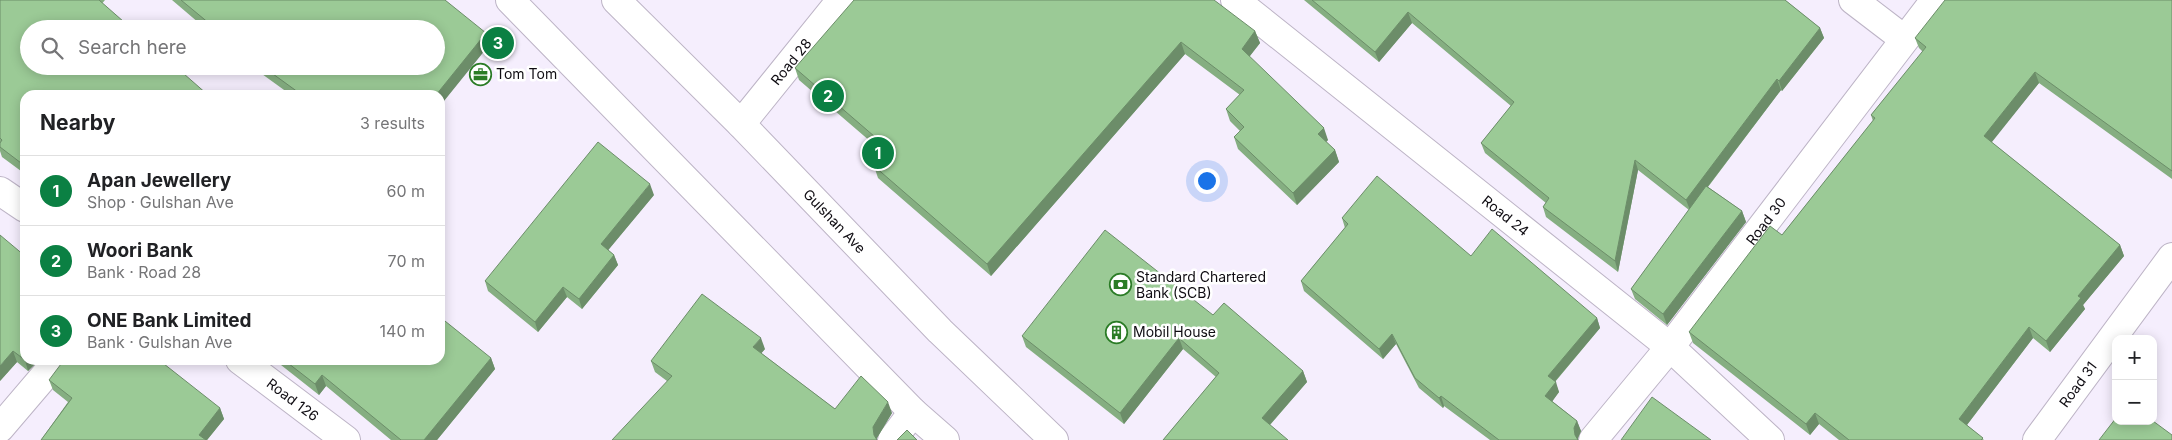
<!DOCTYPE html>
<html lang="en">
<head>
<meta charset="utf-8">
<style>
	:root { --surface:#fff; --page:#f6f6f6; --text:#202124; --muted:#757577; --line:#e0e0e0; --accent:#0b8043 }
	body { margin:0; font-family:Inter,sans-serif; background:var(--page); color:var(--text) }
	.controls { position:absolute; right:15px; bottom:15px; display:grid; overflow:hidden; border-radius:10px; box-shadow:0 2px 12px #0003 }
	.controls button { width:45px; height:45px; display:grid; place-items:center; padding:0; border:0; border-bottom:1px solid var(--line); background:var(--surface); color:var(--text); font:25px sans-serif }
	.you { position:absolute; left:1206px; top:180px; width:18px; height:18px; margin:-12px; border:4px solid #fff; border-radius:50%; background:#1a73e8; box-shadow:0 0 0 8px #1a73e833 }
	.badge { display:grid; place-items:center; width:32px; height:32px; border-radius:50%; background:var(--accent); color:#fff; font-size:16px; font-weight:700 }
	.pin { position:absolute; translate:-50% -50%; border:2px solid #fff; box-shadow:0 1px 5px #0006 }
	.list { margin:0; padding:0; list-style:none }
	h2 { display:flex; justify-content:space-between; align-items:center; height:65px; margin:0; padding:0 20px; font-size:21px }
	h2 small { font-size:16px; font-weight:400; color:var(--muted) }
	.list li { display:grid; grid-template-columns:32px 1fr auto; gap:15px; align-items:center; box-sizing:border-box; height:70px; padding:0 20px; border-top:1px solid var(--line) }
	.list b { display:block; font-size:19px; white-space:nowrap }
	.list p { margin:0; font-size:16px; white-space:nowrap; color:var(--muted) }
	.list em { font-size:16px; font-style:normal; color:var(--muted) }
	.icon { flex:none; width:28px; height:28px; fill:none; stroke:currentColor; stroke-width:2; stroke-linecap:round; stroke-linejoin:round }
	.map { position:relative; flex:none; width:2172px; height:440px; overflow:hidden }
	.search { position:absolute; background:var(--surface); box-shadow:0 2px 12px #0003; left:20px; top:20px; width:425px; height:55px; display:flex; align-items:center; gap:12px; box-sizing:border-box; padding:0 18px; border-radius:28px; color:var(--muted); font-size:19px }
	.panel { position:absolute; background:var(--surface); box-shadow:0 2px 12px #0003; left:20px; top:90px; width:425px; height:275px; border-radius:15px }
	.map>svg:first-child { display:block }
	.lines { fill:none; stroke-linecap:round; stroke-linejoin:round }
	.street-casing { stroke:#bdb4c6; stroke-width:30 }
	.secondary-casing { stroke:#bdb4c6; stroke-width:30 }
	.street { stroke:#fff; stroke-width:28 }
	.secondary { stroke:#fff; stroke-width:28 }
	.wall { fill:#85ae81 }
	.shaded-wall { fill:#6c8d69 }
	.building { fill:#9bca96; stroke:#6c8d69 }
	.labels { text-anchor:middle; stroke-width:5; stroke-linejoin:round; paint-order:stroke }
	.street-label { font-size:14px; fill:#0f0c12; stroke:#fff }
	.poi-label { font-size:14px; fill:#0f0c12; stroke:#fff; text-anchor:start }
</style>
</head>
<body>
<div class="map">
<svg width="2172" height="440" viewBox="0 0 2172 440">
	<rect width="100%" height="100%" fill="#f5eefd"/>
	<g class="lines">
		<defs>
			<g id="street">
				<path id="s1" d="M1235 0 1670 347 1770 440"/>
				<path d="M1853 0 1904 39"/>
				<path id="s2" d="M741 124 841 0"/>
				<path d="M0 191 25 208"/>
				<path id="s3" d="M240 360 346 440"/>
				<path d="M0 428 58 360"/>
				<path d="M892 440 913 412"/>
				<path id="s4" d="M1593 440 1670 347 1935 0"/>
				<path id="s5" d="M2037 440 2172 257"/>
			</g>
			<g id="secondary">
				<path d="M510 0 913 412 945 440"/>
				<path id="s6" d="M616 0 741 124 940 331 1054 440"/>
			</g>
		</defs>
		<!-- street casing -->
		<use href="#street" class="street-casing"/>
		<!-- secondary casing -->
		<use href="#secondary" class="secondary-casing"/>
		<!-- street -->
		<use href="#street" class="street"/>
		<!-- secondary -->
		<use href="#secondary" class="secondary"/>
	</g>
	<!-- wall -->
	<g class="wall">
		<path d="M0 0H105L25 95V174L2 157 0 151Z"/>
		<path d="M172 0H445L490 44 440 95H291L251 66H436V29H206Z"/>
		<path d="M1304 0H1785L1820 28 1824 38 1782 91 1781 90 1708 187 1742 211 1746 222 1667 325 1635 299 1631 289 1689 210 1638 170 1618 272 1546 217 1543 207 1546 203 1485 153 1481 143 1511 106 1412 23 1379 62Z"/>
		<path d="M2172 0V179L2039 83 1991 142 2120 245 2124 256 2083 305 2085 309 2050 352 2033 338 1967 425 1984 440H1839L1819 424 1810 435 1693 343 1689 332 1782 235 1873 121 1871 115 1923 52 1919 48 1915 38Z"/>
		<path d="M1255 31 1260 43 1249 57 1328 140 1326 142 1335 150 1339 162 1297 205 1238 149 1234 137 1240 131 1230 121 1226 109 1240 95 1185 54 991 276 878 178 874 166 885 154 799 80 795 68Z"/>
		<path d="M654 195 608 250 614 255 618 265 582 309 567 297 538 332 488 291 485 281Z"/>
		<path d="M1342 218 1471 256 1597 318 1600 328 1555 382 1559 392 1552 401 1577 421 1581 431 1578 438V440H1490L1444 406 1443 408 1419 388 1396 344 1383 359 1304 291 1301 281 1345 228Z"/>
		<path d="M25 256V360H39L28 371 17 362 0 381Z"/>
		<path d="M1213 315 1303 371 1307 382 1270 425 1163 440 1216 377 1183 349 1124 424 1026 347 1022 336Z"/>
		<path d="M765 349 761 353 835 409 892 413 877 438 667 381 655 372 651 361Z"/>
		<path d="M491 358 495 369 437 440H391L326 386 319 395 281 365 279 361 278 360H440Z"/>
		<path d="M49 380 220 408 224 419 207 440H41L68 402 53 390Z"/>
	</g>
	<!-- shaded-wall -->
	<g class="shaded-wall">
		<path d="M1408 12 1412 23 1379 62 1375 52Z"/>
		<path d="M1820 28 1824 38 1782 91 1779 81Z"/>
		<path d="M1255 31 1260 43 1246 61 1242 49Z"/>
		<path d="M486 33 490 44 440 106V95H436Z"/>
		<path d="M1181 42 1185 54 991 276 987 264Z"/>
		<path d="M2035 72 2039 83 1988 147 1984 136Z"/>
		<path d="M1777 79 1781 90 1690 210 1686 200Z"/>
		<path d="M1324 128 1328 140 1322 146 1318 134Z"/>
		<path d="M1335 150 1339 162 1297 205 1293 193Z"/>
		<path d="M1635 160 1638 170 1618 272 1615 261Z"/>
		<path d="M650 184 654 195 605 254 601 244Z"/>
		<path d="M1742 211 1746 222 1667 325 1663 314Z"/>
		<path d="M2120 245 2124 256 2083 305 2085 309 2050 352 2046 341 2078 296Z"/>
		<path d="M614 255 618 265 582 309 579 299Z"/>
		<path d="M563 287 567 297 538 332 535 322Z"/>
		<path d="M1597 318 1600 328 1551 386 1548 376Z"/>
		<path d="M2029 327 2033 338 1963 430 1959 419Z"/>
		<path d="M1392 334 1396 344 1383 359 1379 349Z"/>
		<path d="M761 338 765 349 757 358 753 347Z"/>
		<path d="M1179 338 1183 349 1124 424 1120 413Z"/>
		<path d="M13 351 17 362 0 381V366Z"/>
		<path d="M491 358 495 369 437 440H424Z"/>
		<path d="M25 360H39L28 371Z"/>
		<path d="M1303 371 1307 382 1266 429 1262 418Z"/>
		<path d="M322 375 326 386 319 395 315 384Z"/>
		<path d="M1556 382 1559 392 1549 406 1545 396Z"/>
		<path d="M1441 396 1444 406 1443 408 1439 398Z"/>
		<path d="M888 402 892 413 877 438V440L874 435 873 427Z"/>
		<path d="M220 408 224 419 207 440H201L199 435Z"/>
		<path d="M1815 413 1819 424 1810 435 1806 424Z"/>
		<path d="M1577 421 1581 431 1578 438V440L1575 435 1574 428Z"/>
	</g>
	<!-- building -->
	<g class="building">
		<path d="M0 0H99L132 29H29V66H175L208 95H25V166L0 147V143L2 140 0 138Z"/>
		<path d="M181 0H445L486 33 436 95H302L262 66H436V29H216Z"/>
		<path d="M854 0H1214L1255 31 1242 49 1324 128 1318 134 1335 150 1293 193 1234 137 1244 127 1226 109 1244 90 1181 42 987 264 874 166 889 149 795 68Z"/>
		<path d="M1312 0H1785L1820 28 1779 81 1777 79 1686 200 1635 160 1615 261 1543 207 1549 198 1481 143 1514 102 1408 12 1375 52Z"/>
		<path d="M1945 0H2172V171L2035 72 1984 136 2120 245 2078 296 2081 298 2046 341 2029 327 1959 419 1983 438 1981 440H1849L1815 413 1806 424 1689 332 1770 226 1782 235 1875 118 1871 115 1926 47 1915 38Z"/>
		<path d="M598 142 650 184 601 244 614 255 579 299 563 287 535 322 485 281Z"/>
		<path d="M1377 176 1471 256 1492 229 1597 318 1548 376 1556 382 1545 396 1577 421 1574 428 1575 435 1578 440H1499L1441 396 1439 398 1415 378 1392 334 1379 349 1301 281 1348 224 1342 218Z"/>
		<path d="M1706 186 1742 211 1663 314 1631 289Z"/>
		<path d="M1105 230 1213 315 1224 303 1303 371 1262 418 1288 440H1163L1219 373 1179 338 1120 413 1022 336Z"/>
		<path d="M0 235 25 256V360L13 351 0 366Z"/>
		<path d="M702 294 761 338 753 347 835 409 861 376 888 402 873 427 874 435 877 440H612L672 376 651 361Z"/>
		<path d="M440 317 491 358 424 440H401L322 375 315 384 284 360H440Z"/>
		<path d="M64 360H159L220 408 199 435 206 440H41L72 398 49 380Z"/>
		<path d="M1652 397 1711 440H1621Z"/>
		<path d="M2116 418V421H2153L2172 435V440H2099Z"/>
		<path d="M907 430 917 440H897Z"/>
	</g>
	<!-- icons -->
	<defs>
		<symbol id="office-ring" viewBox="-11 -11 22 22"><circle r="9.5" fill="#fff" stroke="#2b7c26" stroke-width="1.5"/><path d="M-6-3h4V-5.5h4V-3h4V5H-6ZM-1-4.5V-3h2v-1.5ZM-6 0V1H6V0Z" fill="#2b7c26"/></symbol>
		<symbol id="bank-ring" viewBox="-11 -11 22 22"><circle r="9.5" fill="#fff" stroke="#2b7c26" stroke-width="1.5"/><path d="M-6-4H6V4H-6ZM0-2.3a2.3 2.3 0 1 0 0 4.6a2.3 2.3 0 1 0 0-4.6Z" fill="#2b7c26"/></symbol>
		<symbol id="building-ring" viewBox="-11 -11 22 22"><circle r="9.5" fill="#fff" stroke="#2b7c26" stroke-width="1.5"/><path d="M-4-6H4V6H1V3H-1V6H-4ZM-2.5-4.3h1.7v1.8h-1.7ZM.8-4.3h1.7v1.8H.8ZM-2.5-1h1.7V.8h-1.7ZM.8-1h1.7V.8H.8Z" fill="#2b7c26"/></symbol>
	</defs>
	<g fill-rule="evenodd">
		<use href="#office-ring" x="468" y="62" width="25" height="25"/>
		<use href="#bank-ring" x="1108" y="272" width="25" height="25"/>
		<use href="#building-ring" x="1104" y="320" width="25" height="25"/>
	</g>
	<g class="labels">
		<!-- street labels -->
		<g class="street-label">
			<text dy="5" stroke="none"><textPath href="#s2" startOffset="80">Road 28</textPath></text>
			<text dy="5" stroke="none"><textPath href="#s1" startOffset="346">Road 24</textPath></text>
			<text dy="5" stroke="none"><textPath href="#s6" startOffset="311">Gulshan Ave</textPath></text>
			<text dy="5" stroke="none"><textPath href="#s4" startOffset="279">Road 30</textPath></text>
			<text dy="5" stroke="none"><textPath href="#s5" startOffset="69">Road 31</textPath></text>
			<text dy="5" stroke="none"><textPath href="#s3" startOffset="66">Road 126</textPath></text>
		</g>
		<!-- poi labels -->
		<g class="poi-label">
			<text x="496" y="79">Tom Tom</text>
			<text x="1136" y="282">Standard Chartered<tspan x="1136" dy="16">Bank (SCB)</tspan></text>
			<text x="1133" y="337">Mobil House</text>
		</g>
	</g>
</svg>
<div class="controls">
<button>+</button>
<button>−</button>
</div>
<div class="you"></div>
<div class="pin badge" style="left:878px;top:153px">1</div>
<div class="pin badge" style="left:828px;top:96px">2</div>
<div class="pin badge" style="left:498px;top:43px">3</div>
<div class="search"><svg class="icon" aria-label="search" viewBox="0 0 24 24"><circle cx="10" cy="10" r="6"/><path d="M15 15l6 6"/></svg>Search here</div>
<section class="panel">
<h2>Nearby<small>3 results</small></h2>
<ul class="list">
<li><span class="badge">1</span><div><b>Apan Jewellery</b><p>Shop · Gulshan Ave</p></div><em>60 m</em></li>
<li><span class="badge">2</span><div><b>Woori Bank</b><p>Bank · Road 28</p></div><em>70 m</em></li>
<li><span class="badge">3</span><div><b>ONE Bank Limited</b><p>Bank · Gulshan Ave</p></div><em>140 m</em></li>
</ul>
</section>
</div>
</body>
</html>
